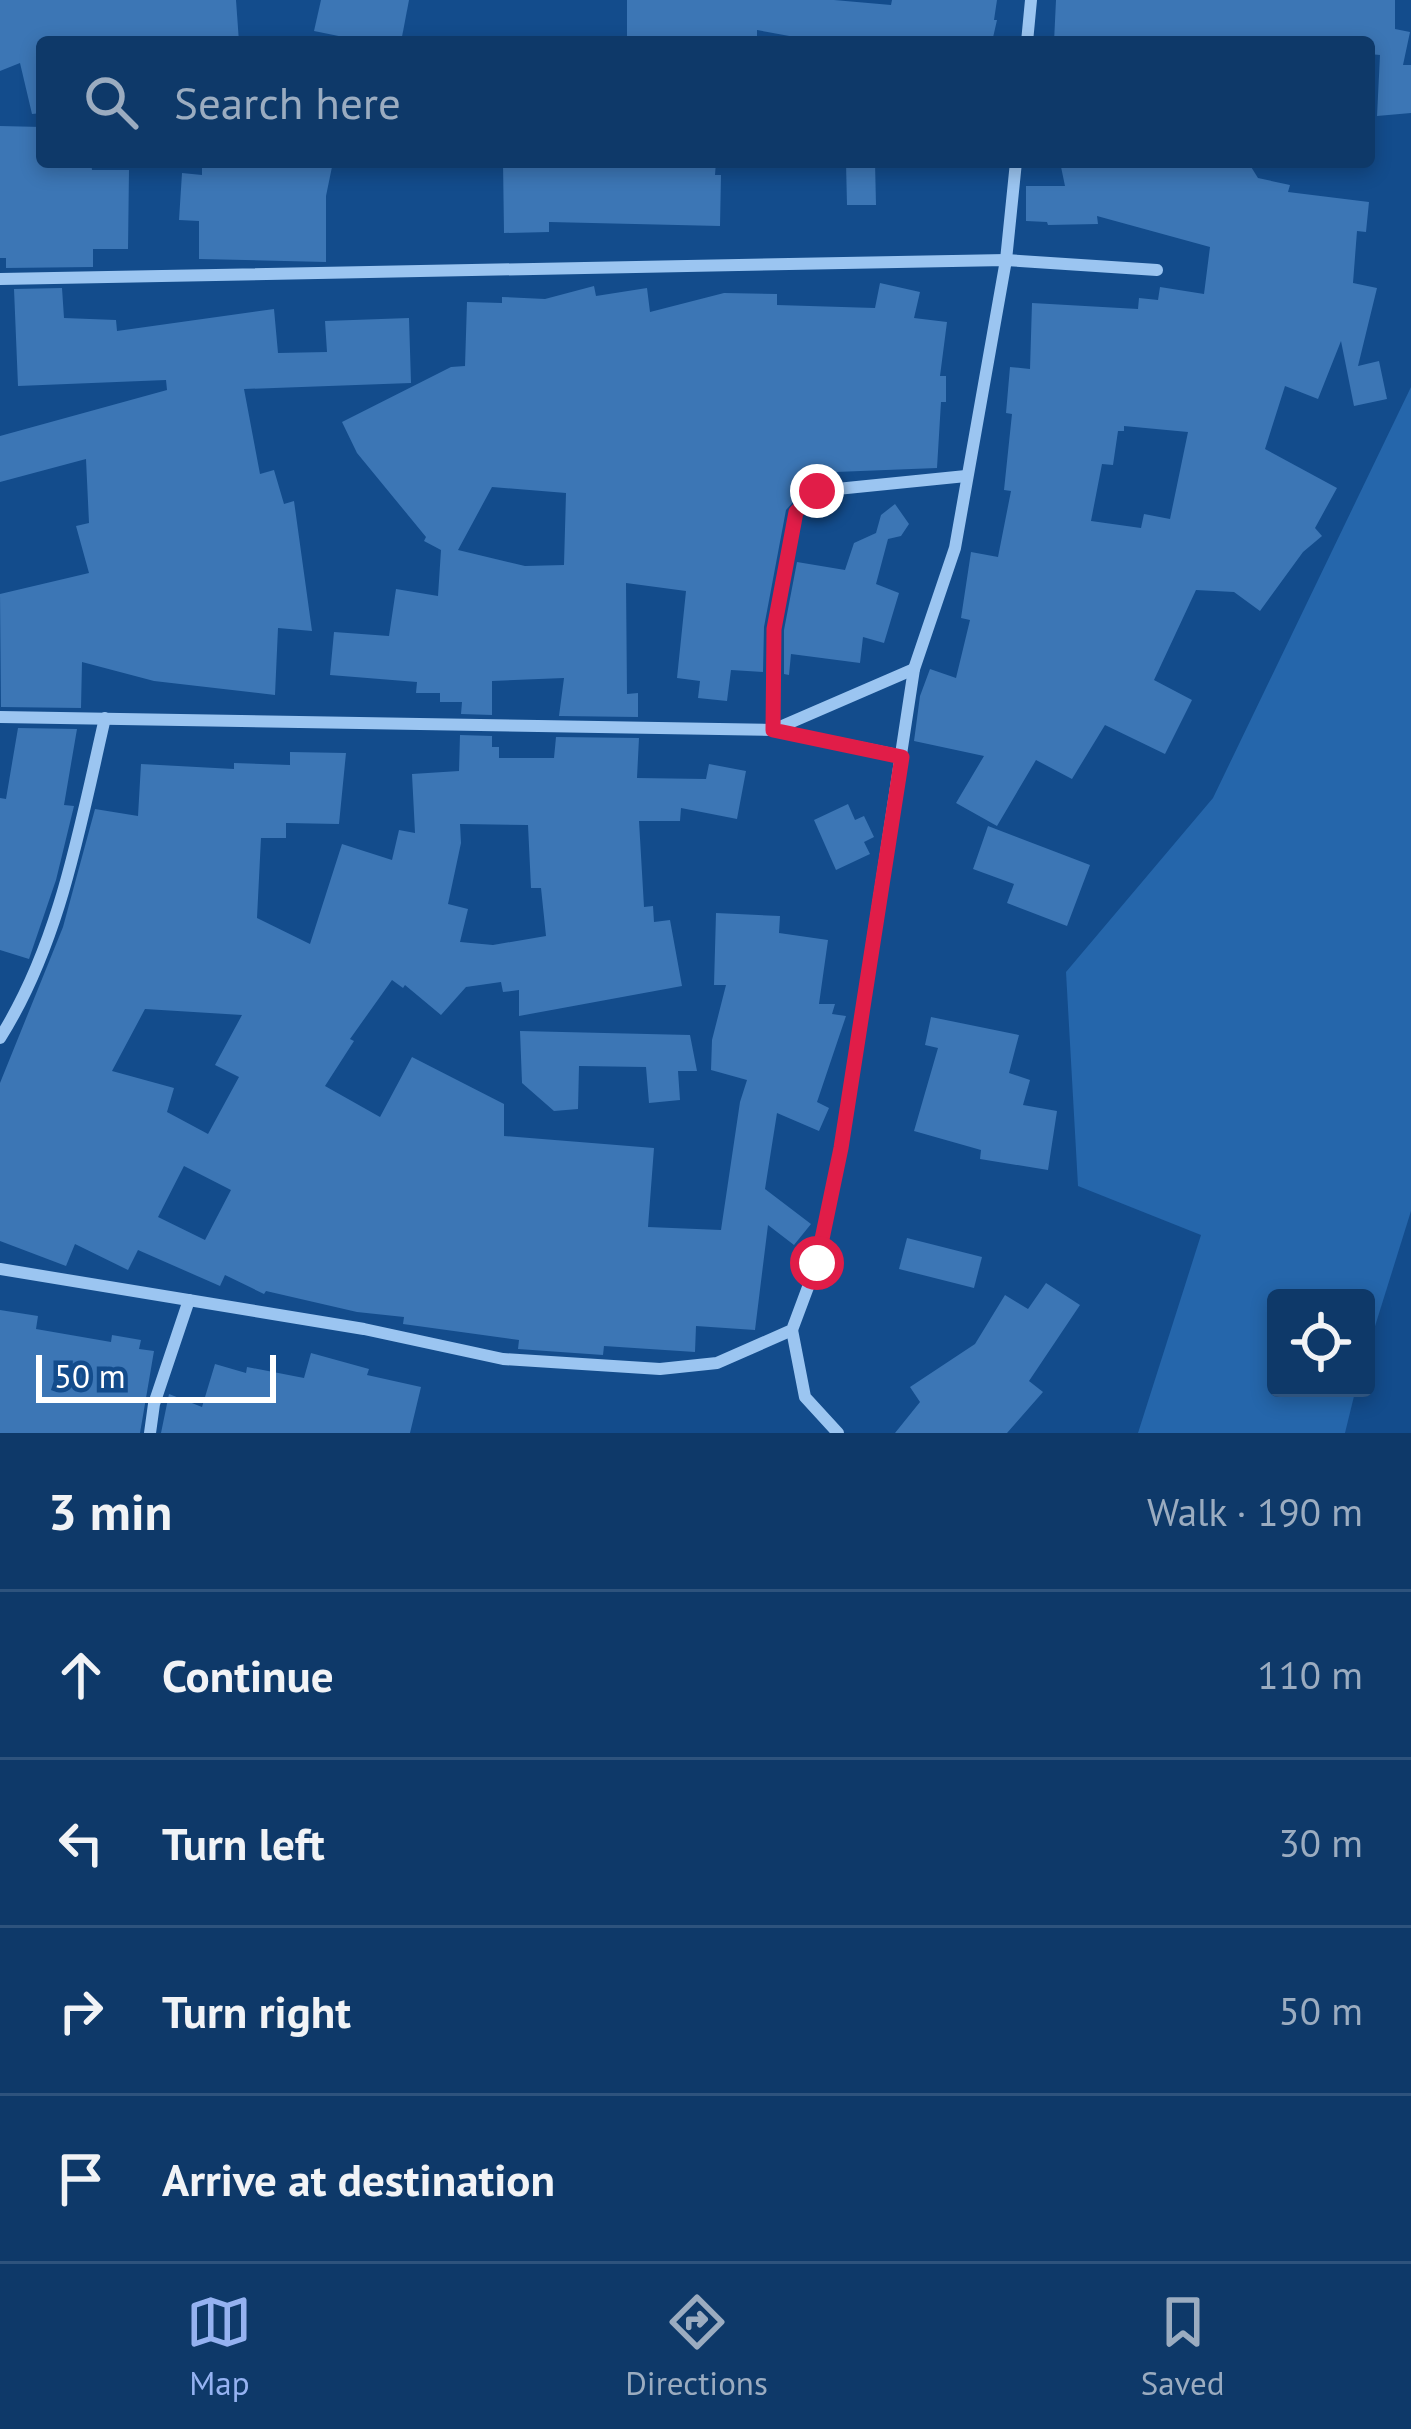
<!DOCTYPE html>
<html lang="en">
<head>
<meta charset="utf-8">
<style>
	:root { --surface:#0e3969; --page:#17406f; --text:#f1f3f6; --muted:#9bacc0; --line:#2e537d; --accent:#95b2f1 }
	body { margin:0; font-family:"PT Sans",sans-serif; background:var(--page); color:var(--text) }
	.controls { position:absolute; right:36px; bottom:36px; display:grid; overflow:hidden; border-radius:12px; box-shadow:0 6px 18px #0003 }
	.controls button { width:108px; height:108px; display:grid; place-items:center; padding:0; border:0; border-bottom:3px solid var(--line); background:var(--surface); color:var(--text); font:60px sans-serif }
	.scale { position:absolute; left:36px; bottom:30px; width:240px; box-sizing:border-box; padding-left:12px; border:6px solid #fff; border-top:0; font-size:33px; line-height:42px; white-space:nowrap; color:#fff; -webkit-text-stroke:9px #134c8c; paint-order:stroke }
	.stop { position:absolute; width:36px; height:36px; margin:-27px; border:9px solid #e11d48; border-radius:50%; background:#fff }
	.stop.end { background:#e11d48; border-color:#fff; box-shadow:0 3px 12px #0008 }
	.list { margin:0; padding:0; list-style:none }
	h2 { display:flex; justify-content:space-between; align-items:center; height:156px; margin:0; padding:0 48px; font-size:51px }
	h2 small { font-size:39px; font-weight:400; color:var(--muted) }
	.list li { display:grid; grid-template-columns:78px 1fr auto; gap:36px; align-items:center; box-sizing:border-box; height:168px; padding:0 48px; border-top:3px solid var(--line) }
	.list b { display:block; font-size:45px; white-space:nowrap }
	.list em { font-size:39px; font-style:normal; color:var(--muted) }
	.icon { flex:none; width:66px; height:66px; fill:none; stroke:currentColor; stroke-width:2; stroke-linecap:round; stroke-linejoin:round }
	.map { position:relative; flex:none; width:1411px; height:1433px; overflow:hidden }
	.search { position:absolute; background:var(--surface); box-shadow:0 6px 18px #0003; left:36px; right:36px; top:36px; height:132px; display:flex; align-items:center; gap:30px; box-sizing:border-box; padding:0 42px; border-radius:12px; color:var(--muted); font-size:45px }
	.sheet { height:828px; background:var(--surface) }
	nav { display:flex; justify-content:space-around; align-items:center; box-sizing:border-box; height:168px; border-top:3px solid var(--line); background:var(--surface); font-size:33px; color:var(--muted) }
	nav a { display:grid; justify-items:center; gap:6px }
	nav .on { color:var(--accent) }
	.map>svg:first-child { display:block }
	.green { fill:#2566ab }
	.building { fill:#3c76b5; fill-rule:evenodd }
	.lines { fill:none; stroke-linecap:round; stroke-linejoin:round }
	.street { stroke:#9bc5f1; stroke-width:12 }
	.route { stroke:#e11d48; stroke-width:15 }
</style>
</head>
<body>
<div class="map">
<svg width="1411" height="1433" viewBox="0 0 1411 1433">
	<rect width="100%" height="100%" fill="#134c8c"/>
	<!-- green -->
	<path class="green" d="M1411 387V1211L1366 1355V1298H1276V1388H1356L1345 1433H1138L1201 1235 1078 1186 1066 972 1213 798Z"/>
	<!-- building -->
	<g class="building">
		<path d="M0 0H236L239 42H42V113L32 114 20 63 0 71Z"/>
		<path d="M321 0H409L401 42H368L314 31Z"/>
		<path d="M627 0H834L891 5 892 0H997L994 20H997L992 42H822L757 30V42H627Z"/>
		<path d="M1056 0H1395V29L1410 32 1403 65H1411V113L1377 116 1380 55 1369 54V42H1054Z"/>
		<path d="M0 126 42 127V162H91L92 170H129L128 249H93V267L6 268V258H0Z"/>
		<path d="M202 162H333L326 196V262L199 259V221L179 220 182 173 202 175Z"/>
		<path d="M503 162H716L715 175H721L720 226 549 222V232L504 233Z"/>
		<path d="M846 162H875L876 205H847Z"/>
		<path d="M1060 162H1248L1258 178 1290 185 1288 192 1369 202 1366 232 1357 231 1353 283 1377 288 1358 366 1379 361 1387 399 1354 406 1341 341 1318 399 1285 386 1265 449 1337 488 1315 528 1322 536 1303 552 1260 611 1234 592 1196 590 1154 680 1192 700 1165 754 1105 725 1072 779 1036 760 997 826 956 803 984 756 914 741 920 696 930 669 956 678 970 620 961 618 971 552 998 557 1011 491 1004 490 1012 414 1006 413 1010 367 1030 369 1032 303 1138 309 1139 298 1158 300 1160 287 1204 294 1210 247 1097 216 1098 224 1048 225 1047 222 1026 221V186H1065ZM1124 426 1188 432 1170 519 1144 514 1141 528 1091 521 1102 464 1113 465 1118 431H1124Z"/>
		<path d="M880 283 920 292 914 318 947 322 940 376H946V402H941L937 468 810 473V483L786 510 764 627 763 672 731 670 727 701 698 698 700 681 677 678 686 591 626 583 627 694 638 693V717L559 716 564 678 492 681V715L461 714 462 702H440V693H416L417 682 330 675 334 632 389 636 396 589 438 596 441 550 424 541 426 537 357 453 342 422 451 367 465 366 467 302 502 303V297L545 299 594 286 596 296 647 288 650 312 724 293 777 294V305L875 308ZM492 487 566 493 564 565 525 566 458 550Z"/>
		<path d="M62 288 64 318 116 320 117 331 274 309 278 353 327 352 325 321 409 318 411 383 244 389 260 474 274 470 284 504 294 501 312 631 278 628 275 695 154 681 82 662 81 708 1 707 0 594 89 573 76 526 89 523 86 459 0 482V436L167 390 166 380 18 386 14 289Z"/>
		<path d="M895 504 909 524 901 536 888 539 876 584 899 593 884 643 863 637 860 663 791 654 789 675 784 674V630L797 562 845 570 854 543 876 533 881 515Z"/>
		<path d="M18 728 77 729 64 805 74 806 56 880 29 959 0 950V798L6 799Z"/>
		<path d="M460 735 492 736V747H499V758H554L556 737 639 738 637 778 706 779 709 764 746 771 737 819 681 808 680 821H639L644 907 653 906 654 922 670 920 682 986 519 1016V990L503 992 501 982 466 987 441 1015 405 985 403 988 392 980 350 1039 354 1041 325 1086 380 1117 412 1057 504 1104V1136L654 1148 648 1227 721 1230 740 1102 747 1080 711 1070 712 1040 726 985H714L716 913 780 916 779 933 828 940 819 1004H835L832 1014 846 1016 817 1102 829 1108 819 1131 777 1113 765 1189 811 1224 794 1245 768 1225 755 1330 696 1326 695 1352 604 1346 603 1355 518 1349 519 1340 403 1324 404 1317 357 1312 266 1291 264 1294 225 1275 220 1286 138 1250 128 1270 75 1244 66 1266 0 1241V1083L63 927 95 809 138 816 141 764 234 769V763L290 765V752L346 753 339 824 286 823V838H261L257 918 310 944 342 844 392 860 399 830 415 833 412 774 459 771ZM460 824 528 825 531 888H541L546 936 493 945 460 942 468 909 448 904 461 843ZM145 1009 242 1015 215 1065 239 1077 208 1134 167 1112 174 1088 112 1071ZM184 1166 231 1190 205 1240 158 1217Z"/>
		<path d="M848 804 855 820 864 816 874 837 864 842 870 854 836 870 814 820Z"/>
		<path d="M988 826 1090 865 1067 926 1007 903 1014 884 973 869Z"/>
		<path d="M931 1017 1019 1035 1009 1073 1030 1080 1023 1105 1057 1111 1048 1170 980 1159 981 1150 914 1131 938 1048 925 1045Z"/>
		<path d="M520 1031 690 1035 697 1071H678L680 1100 649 1103 646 1067 579 1066 578 1109 554 1111 522 1083Z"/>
		<path d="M907 1238 982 1257 974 1288 899 1269Z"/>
		<path d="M1046 1283 1080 1305 1029 1381 1043 1392 1007 1433H895L920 1402 910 1387 975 1344 1005 1295 1028 1309Z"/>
		<path d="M0 1310 38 1316 36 1329 111 1342 112 1335 141 1340 139 1349 154 1351 140 1433H0Z"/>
		<path d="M311 1353 369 1369 367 1375 421 1387 410 1433H161L169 1394 202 1407 215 1364 246 1373 247 1367 304 1378Z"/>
	</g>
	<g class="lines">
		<!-- street -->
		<g class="street">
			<path d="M1027 42 1031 0"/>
			<path d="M0 279 1006 260 1157 270"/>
			<path d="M0 717 773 730 914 669"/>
			<path d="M902 756 773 730 774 629 796 512 817 491 966 476"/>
			<path d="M0 1038C60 943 80 826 105 718"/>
			<path d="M0 1269 364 1329 503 1359 660 1369 717 1363 792 1330 817 1263 841 1148 914 669 955 548 1006 260 1016 162"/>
			<path d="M792 1330 805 1397 838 1433"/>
			<path d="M150 1433 154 1404 189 1300"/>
		</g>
	</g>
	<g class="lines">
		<!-- route -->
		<path class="route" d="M817 491 796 512 774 629 773 730 902 757 841 1148 817 1263"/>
	</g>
</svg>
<div class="controls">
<button><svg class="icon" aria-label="locate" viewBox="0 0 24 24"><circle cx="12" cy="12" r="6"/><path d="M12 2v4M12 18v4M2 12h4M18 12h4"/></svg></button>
</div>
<div class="scale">50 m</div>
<div class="stop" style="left:817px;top:1263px"></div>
<div class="stop end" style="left:817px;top:491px"></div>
<div class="search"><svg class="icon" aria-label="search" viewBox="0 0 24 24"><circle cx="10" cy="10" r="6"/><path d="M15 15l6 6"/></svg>Search here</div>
</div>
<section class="sheet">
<h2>3 min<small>Walk · 190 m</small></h2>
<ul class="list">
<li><svg class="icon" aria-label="ahead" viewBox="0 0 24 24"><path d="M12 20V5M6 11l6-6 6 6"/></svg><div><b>Continue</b></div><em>110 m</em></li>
<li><svg class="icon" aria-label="left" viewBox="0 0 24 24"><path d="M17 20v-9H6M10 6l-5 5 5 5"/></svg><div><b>Turn left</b></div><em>30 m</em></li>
<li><svg class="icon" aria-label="right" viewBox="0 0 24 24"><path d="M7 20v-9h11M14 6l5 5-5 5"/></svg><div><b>Turn right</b></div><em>50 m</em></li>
<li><svg class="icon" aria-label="arrive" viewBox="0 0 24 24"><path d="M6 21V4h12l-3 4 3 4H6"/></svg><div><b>Arrive at destination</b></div></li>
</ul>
</section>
<nav>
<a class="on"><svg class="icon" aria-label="map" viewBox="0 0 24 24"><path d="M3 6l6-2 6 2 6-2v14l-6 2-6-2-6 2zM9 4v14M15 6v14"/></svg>Map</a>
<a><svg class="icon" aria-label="directions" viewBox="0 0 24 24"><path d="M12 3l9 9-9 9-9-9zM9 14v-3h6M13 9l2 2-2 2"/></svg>Directions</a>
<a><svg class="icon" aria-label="saved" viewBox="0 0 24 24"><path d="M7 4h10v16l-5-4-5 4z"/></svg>Saved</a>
</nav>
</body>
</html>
